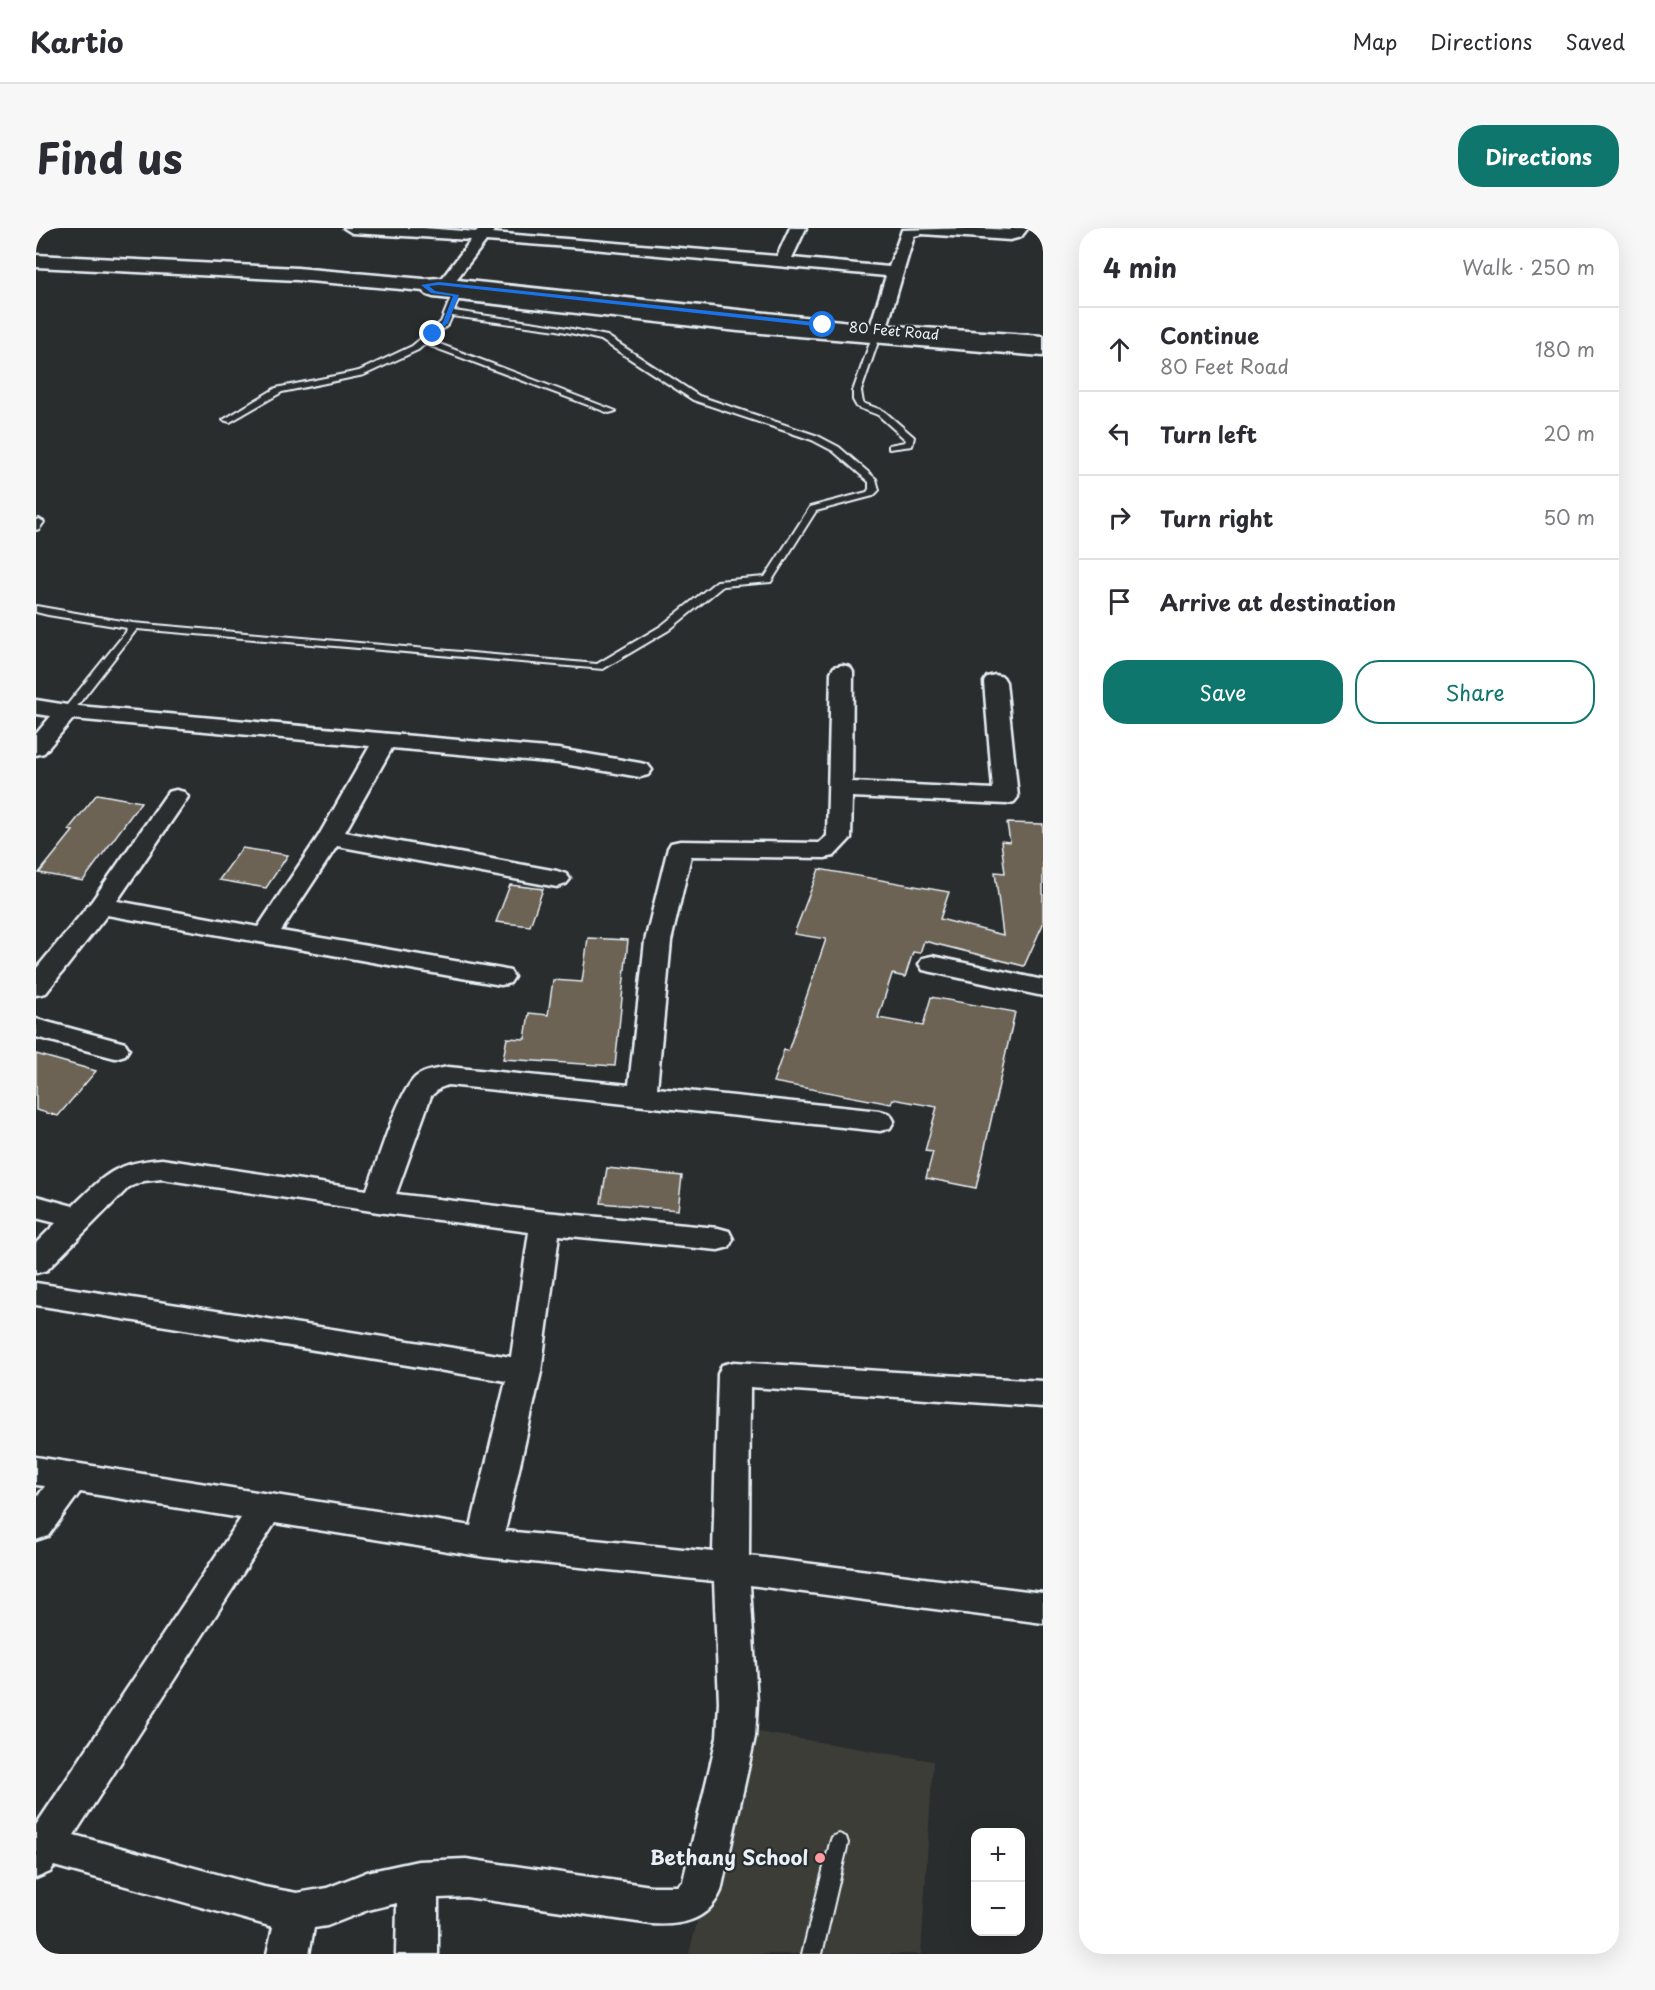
<!DOCTYPE html>
<html lang="en">
<head>
<meta charset="utf-8">
<style>
	:root { --surface:#fff; --page:#f7f7f7; --text:#2b2b33; --muted:#7c7c81; --line:#e1e1e2; --accent:#0f766e }
	body { margin:0; font-family:"Playpen Sans",sans-serif; background:var(--page); color:var(--text) }
	.controls { position:absolute; right:18px; bottom:18px; display:grid; overflow:hidden; border-radius:12px; box-shadow:0 6px 24px #0002 }
	.controls button { width:54px; height:54px; display:grid; place-items:center; padding:0; border:0; border-bottom:2px solid var(--line); background:var(--surface); color:var(--text); font:30px sans-serif }
	.stop { position:absolute; width:18px; height:18px; margin:-14px; border:4px solid #1a73e8; border-radius:50%; background:#fff }
	.stop.end { background:#1a73e8; border-color:#fff; box-shadow:0 2px 6px #0008 }
	.list { margin:0; padding:0; list-style:none }
	h2 { display:flex; justify-content:space-between; align-items:center; height:78px; margin:0; padding:0 24px; font-size:26px }
	h2 small { font-size:20px; font-weight:400; color:var(--muted) }
	.list li { display:grid; grid-template-columns:39px 1fr auto; gap:18px; align-items:center; box-sizing:border-box; height:84px; padding:0 24px; border-top:2px solid var(--line) }
	.list b { display:block; font-size:22px; white-space:nowrap }
	.list p { margin:0; font-size:20px; white-space:nowrap; color:var(--muted) }
	.list em { font-size:20px; font-style:normal; color:var(--muted) }
	.actions { display:flex; gap:12px; padding:18px 24px }
	.actions a { flex:1; padding:14px 0; border:2px solid var(--accent); border-radius:24px; text-align:center; font-size:21px; color:var(--accent) }
	.actions .main { background:var(--accent); color:#fff }
	.icon { flex:none; width:33px; height:33px; fill:none; stroke:currentColor; stroke-width:2; stroke-linecap:round; stroke-linejoin:round }
	.map { position:relative; flex:none; width:1007px; height:1726px; overflow:hidden; border-radius:24px }
	header { display:flex; align-items:center; gap:36px; box-sizing:border-box; height:84px; padding:0 30px; background:var(--surface); border-bottom:2px solid var(--line) }
	header strong { font-size:28px }
	nav { display:flex; gap:33px; margin-inline-start:auto; font-size:21px }
	.intro { display:flex; align-items:center; justify-content:space-between; box-sizing:border-box; height:144px; padding:0 36px }
	h1 { margin:0; font-size:42px }
	.button { padding:15px 27px; border-radius:24px; background:var(--accent); color:#fff; font-size:21px; font-weight:700 }
	main { display:flex; gap:36px; padding:0 36px }
	aside { flex:1; background:var(--surface); border-radius:24px; box-shadow:0 6px 24px #0002 }
	.map>svg:first-child { display:block }
	.built { fill:#3e3d39 }
	.building { fill:#6c6354; stroke:#e8f1f8; stroke-width:1.5 }
	.lines { fill:none; stroke-linecap:round; stroke-linejoin:round }
	.service-casing { stroke:#e8f1f8; stroke-width:4 }
	.minor-casing { stroke:#e8f1f8; stroke-width:5 }
	.tertiary-casing { stroke:#e8f1f8; stroke-width:5 }
	.service { fill:#2a2d2e; fill-rule:evenodd }
	.minor { fill:#2a2d2e; fill-rule:evenodd }
	.tertiary { fill:#2a2d2e; fill-rule:evenodd }
	.route { fill:#1a73e8 }
	.poi-dot { fill:#ff9aa2; stroke:#2a2d2e; stroke-width:2 }
	.labels { text-anchor:middle; stroke-width:4.5; stroke-linejoin:round; paint-order:stroke }
	.far-street-label { font-size:14px; fill:#e8f1f8; stroke:#2a2d2e }
	.near-poi-label { font-size:20px; font-weight:bold; fill:#e8f1f8; stroke:#2a2d2e; text-anchor:end }
</style>
</head>
<body>
<header>
<strong>Kartio</strong>
<nav><a>Map</a><a>Directions</a><a>Saved</a></nav>
</header>
<div class="intro"><h1>Find us</h1><a class="button">Directions</a></div>
<main>
<div class="map">
<svg width="1007" height="1726" viewBox="0 0 1007 1726">
	<rect width="100%" height="100%" fill="#2a2d2e"/>
	<filter id="ink" filterUnits="userSpaceOnUse"><feTurbulence type="fractalNoise" baseFrequency=".0167" numOctaves="2"/><feDisplacementMap in="SourceGraphic" scale="12" xChannelSelector="R" yChannelSelector="G"/><feConvolveMatrix kernelMatrix="1 2 1 2 8 2 1 2 1" color-interpolation-filters="sRGB"/></filter>
	<g filter="url(#ink)">
		<!-- built -->
		<path class="built" d="M710 1502 897 1533 885 1726H653Z"/>
		<!-- building -->
		<g class="building">
			<path d="M61 566 105 574 47 653 3 645 37 603 32 602Z"/>
			<path d="M971 595 1007 596V696L988 738 888 713 884 725 877 724 869 749 856 746 842 790 887 798 895 769 979 784 940 960 890 950 897 924 889 923 901 879 857 871 855 876 737 854 748 822 752 823 790 711 758 706 783 641 913 664 904 691 967 707 959 644 969 645 965 613 974 614Z"/>
			<path d="M206 620 252 627 230 660 183 652Z"/>
			<path d="M474 657 507 661 494 698 460 694Z"/>
			<path d="M552 710 592 712 579 838 467 831 471 810 489 811 493 785 512 787 517 752 546 754Z"/>
			<path d="M0 826 60 843 22 888 0 882Z"/>
			<path d="M571 940 646 948 642 982 565 975Z"/>
		</g>
		<g class="lines">
			<defs>
				<g id="service">
					<path d="M420 65 424 67 418 83 521 98 571 108 663 168 782 208 803 219 840 251 843 262 837 268 780 283 735 354 687 358 633 402 567 441 101 401 35 486H27V482L90 404 91 400 12 387 0 384V378L97 395 561 436 625 398 681 353 729 349 774 279 831 264 833 261V254L797 223 776 212 657 172 565 112 521 102 416 88 412 97 393 112 580 183 573 185 389 116 382 122 328 147 246 164 194 194 187 192 240 160 323 143 376 118 405 94 416 67Z"/>
					<path d="M836 109 843 111 825 163 827 175 848 183 878 209 876 218 853 221V217L869 214 870 212 842 187 821 179 817 172V163Z"/>
					<path d="M3 291 8 294 3 301 0 302V292Z"/>
					<path d="M803 1606 810 1609 812 1615 786 1726H766L794 1615 796 1609Z"/>
				</g>
				<g id="minor">
					<path d="M308 0H387L441 4 444 0H460L456 5 741 28 754 0H770L756 30 853 39 866 2 939 0 974 2 976 0H992L985 9 974 12 886 6 878 8 849 106 1007 118V128L702 103 397 69 391 67 380 57 388 52 403 60 401 57 435 12 316 5ZM450 13 546 20 850 48 832 105 625 85 413 61Z"/>
					<path d="M806 437 814 439 817 444 816 554 957 561 948 454 951 449 959 447 967 449 970 454 982 569 978 574 970 576 816 569 815 610 798 628 789 630 655 628 635 713 621 860 844 883 854 886 858 893 854 900 844 903 412 857 404 860 395 868 360 966 509 984 682 1000 693 1003 697 1011 693 1019 682 1022 523 1007 505 1144 469 1303 677 1324 682 1146 686 1137 698 1134 1007 1153V1179L714 1159 713 1328 1007 1365V1395L714 1357 721 1474 719 1509 685 1663C672 1693 645 1698 615 1696L430 1669 402 1670V1726H360L361 1675 332 1682 291 1698 278 1700 273 1726H231L237 1699 18 1638 14 1644 0 1650V1597L205 1290 44 1264 12 1308 0 1312V1271L9 1258 0 1257V1229L435 1298 470 1153 0 1077V1055L475 1129 493 1004 342 984 126 951 108 953 93 959 11 1042 0 1045V1015L20 995 0 990V968L37 978C70 946 78 935 126 931L331 962C341 937 362 862 381 848 390 842 402 841 412 839L593 857 609 713 632 620 635 615 644 613 783 615 791 608 795 444 798 439ZM239 1295 449 1329 678 1353 683 1474 681 1509 647 1653 641 1658H615L430 1631 382 1633 331 1644 291 1660 261 1665 228 1659 38 1607Z"/>
					<path d="M0 472 31 477 522 521 604 535 612 537 616 542 612 547 604 549 522 535 356 520 309 604 521 643 530 646 534 651 530 656 521 659 301 618 245 703 465 741 474 743 478 749 474 755 465 757 71 687 10 765 0 767V741L56 673 132 564 140 562 148 564 152 569 81 673 222 699 282 609 334 518 37 491 8 525 0 527V506L15 488 0 486Z"/>
					<path d="M896 728 1007 752V768L887 742 883 736 887 730Z"/>
					<path d="M0 791 89 815 93 821 89 827 79 830 0 809Z"/>
				</g>
				<path id="tertiary" d="M0 27 261 40 388 51 403 50 842 97 1007 108V120L842 109 403 62 388 63 261 52 0 39Z"/>
			</defs>
			<!-- service casing -->
			<use href="#service" class="service-casing"/>
			<!-- minor casing -->
			<use href="#minor" class="minor-casing"/>
			<!-- tertiary casing -->
			<use href="#tertiary" class="tertiary-casing"/>
			<!-- service -->
			<use href="#service" class="service"/>
			<!-- minor -->
			<use href="#minor" class="minor"/>
			<!-- tertiary -->
			<use href="#tertiary" class="tertiary"/>
		</g>
	</g>
	<!-- route -->
	<path class="route" d="M403 54 787 95 790 97 787 99 403 57 393 58 399 63 423 67 412 95 397 108 394 106 407 94 417 68 395 65 385 57Z"/>
	<!-- markers -->
	<circle class="poi-dot" cx="784" cy="1630" r="6"/>
	<g class="labels">
		<!-- far-street labels -->
		<g class="far-street-label">
			<text transform="translate(858 103) rotate(5)" y="5">80 Feet Road</text>
		</g>
		<!-- near-poi labels -->
		<g class="near-poi-label">
			<text x="772" y="1637">Bethany School</text>
		</g>
	</g>
</svg>
<div class="controls">
<button>+</button>
<button>−</button>
</div>
<div class="stop" style="left:787px;top:97px"></div>
<div class="stop end" style="left:397px;top:106px"></div>
</div>
<aside>
<h2>4 min<small>Walk · 250 m</small></h2>
<ul class="list">
<li><svg class="icon" aria-label="ahead" viewBox="0 0 24 24"><path d="M12 20V5M6 11l6-6 6 6"/></svg><div><b>Continue</b><p>80 Feet Road</p></div><em>180 m</em></li>
<li><svg class="icon" aria-label="left" viewBox="0 0 24 24"><path d="M17 20v-9H6M10 6l-5 5 5 5"/></svg><div><b>Turn left</b></div><em>20 m</em></li>
<li><svg class="icon" aria-label="right" viewBox="0 0 24 24"><path d="M7 20v-9h11M14 6l5 5-5 5"/></svg><div><b>Turn right</b></div><em>50 m</em></li>
<li><svg class="icon" aria-label="arrive" viewBox="0 0 24 24"><path d="M6 21V4h12l-3 4 3 4H6"/></svg><div><b>Arrive at destination</b></div></li>
</ul>
<div class="actions"><a class="main">Save</a><a>Share</a></div>
</aside>
</main>
</body>
</html>
